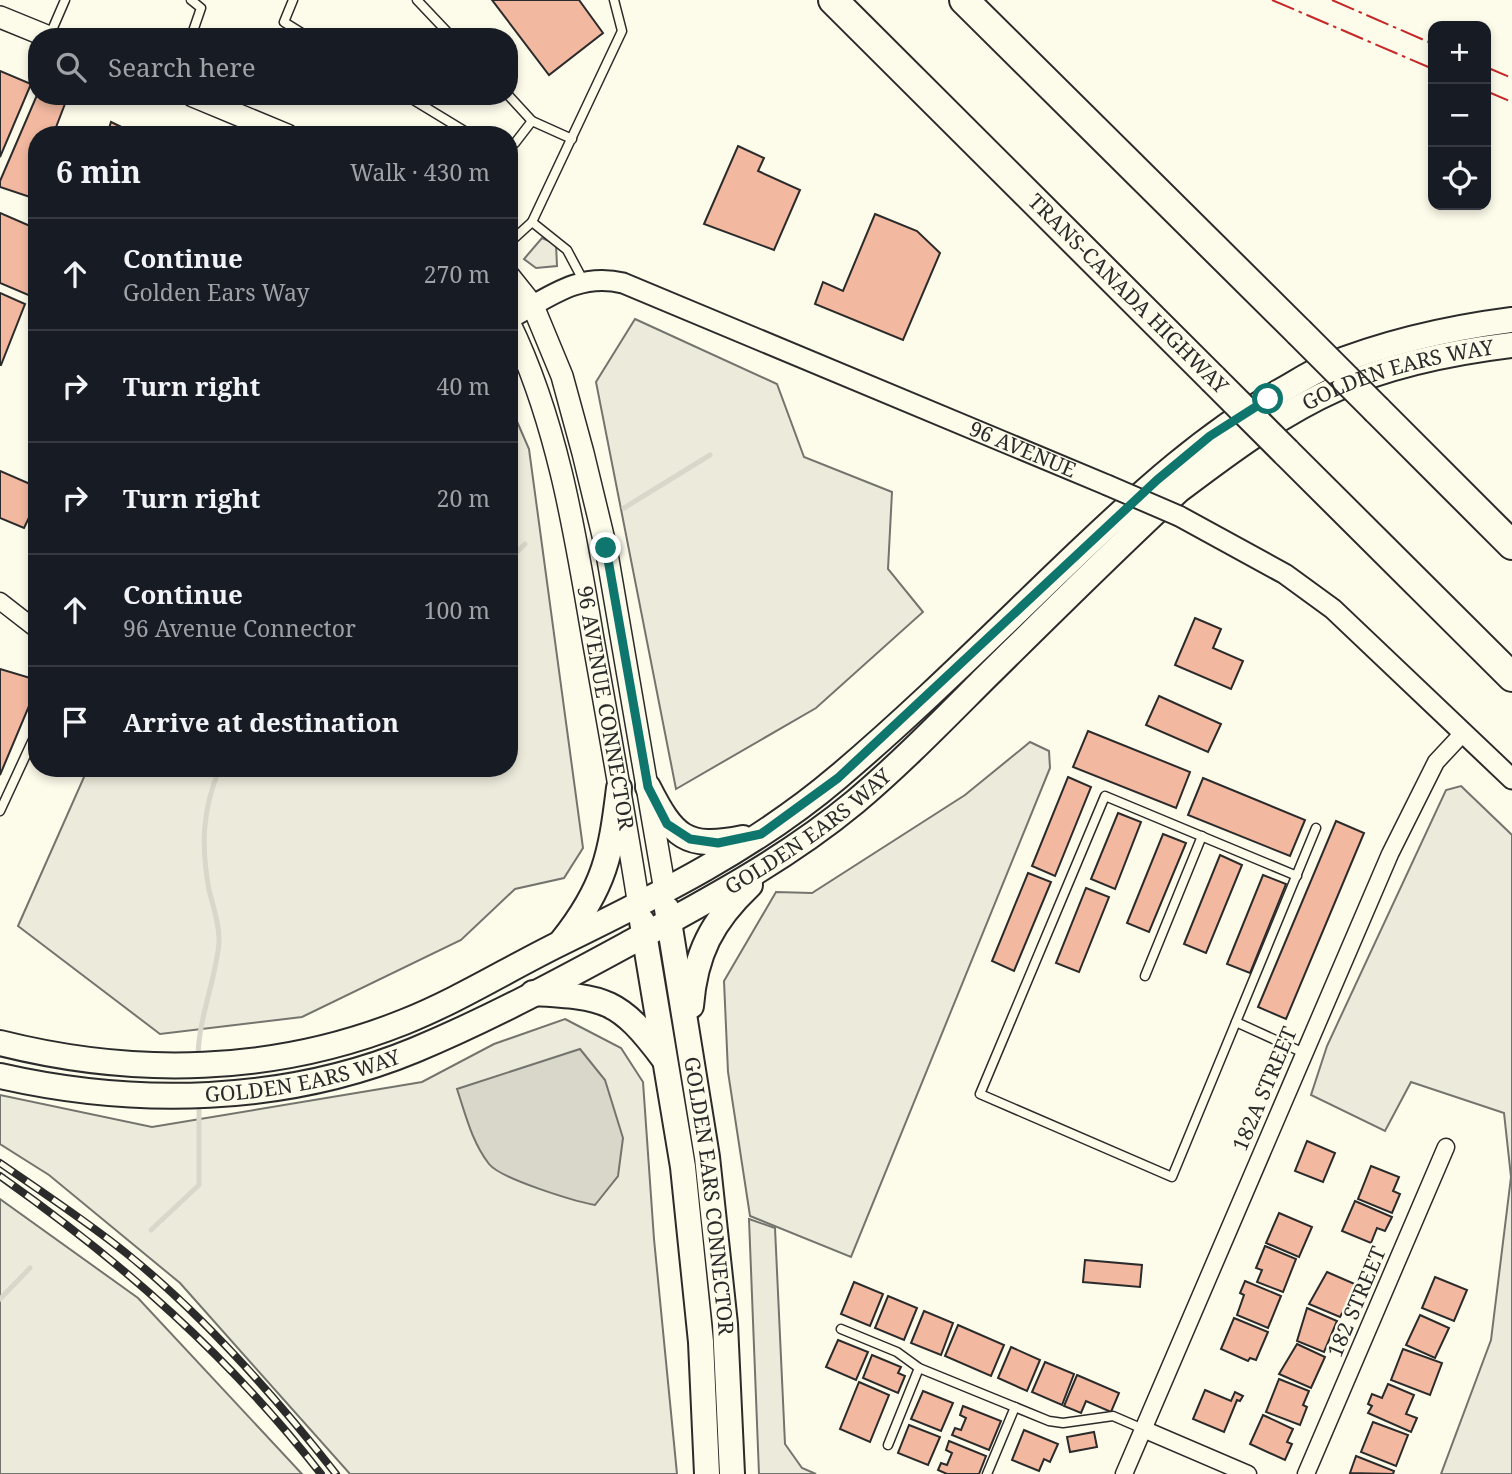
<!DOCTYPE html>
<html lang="en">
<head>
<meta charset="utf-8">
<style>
	:root { --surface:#171b24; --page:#242831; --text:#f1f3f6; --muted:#9ea1a6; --line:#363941 }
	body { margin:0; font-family:"Noto Serif",serif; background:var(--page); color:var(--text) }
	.controls { position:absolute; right:21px; top:21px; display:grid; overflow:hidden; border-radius:14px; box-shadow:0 4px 10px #0003 }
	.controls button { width:63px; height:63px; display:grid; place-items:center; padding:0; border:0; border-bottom:2px solid var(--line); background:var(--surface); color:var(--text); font:35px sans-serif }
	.stop { position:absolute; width:21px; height:21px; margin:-16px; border:5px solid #0f766e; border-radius:50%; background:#fff }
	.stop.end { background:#0f766e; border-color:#fff; box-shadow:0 2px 7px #0008 }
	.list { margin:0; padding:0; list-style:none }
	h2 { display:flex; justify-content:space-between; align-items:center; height:91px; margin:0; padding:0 28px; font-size:30px }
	h2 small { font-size:23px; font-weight:400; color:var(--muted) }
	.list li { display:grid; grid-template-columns:46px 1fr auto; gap:21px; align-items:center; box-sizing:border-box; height:112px; padding:0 28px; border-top:2px solid var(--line) }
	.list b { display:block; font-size:26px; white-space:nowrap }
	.list p { margin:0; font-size:23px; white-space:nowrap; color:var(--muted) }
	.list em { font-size:23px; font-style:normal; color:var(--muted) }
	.icon { flex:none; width:38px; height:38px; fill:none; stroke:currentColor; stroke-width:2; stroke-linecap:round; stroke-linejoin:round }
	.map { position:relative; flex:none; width:1512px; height:1474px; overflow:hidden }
	.search { position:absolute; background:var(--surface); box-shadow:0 4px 10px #0003; left:28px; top:28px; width:490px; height:77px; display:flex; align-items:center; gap:18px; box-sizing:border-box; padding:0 24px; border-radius:28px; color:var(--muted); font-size:26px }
	.panel { position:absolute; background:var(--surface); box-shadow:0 4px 10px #0003; left:28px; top:126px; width:490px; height:651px; border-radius:28px }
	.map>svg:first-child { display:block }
	.green { fill:#ecebdb; stroke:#74746e; stroke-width:2 }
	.water { fill:#d8d7c9; stroke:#74746e; stroke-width:2 }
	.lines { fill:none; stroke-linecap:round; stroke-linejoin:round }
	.stream { stroke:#d8d7c9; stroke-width:5 }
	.building { fill:#f2b8a0; stroke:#2b2b2b; stroke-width:2 }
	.service-casing { stroke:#2b2b2b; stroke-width:11 }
	.minor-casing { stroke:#2b2b2b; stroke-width:19 }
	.tertiary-casing { stroke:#2b2b2b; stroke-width:23 }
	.secondary-casing { stroke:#2b2b2b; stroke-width:24 }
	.primary-casing { stroke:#2b2b2b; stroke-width:28 }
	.motorway-casing { stroke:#2b2b2b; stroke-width:32 }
	.service { stroke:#fdfbea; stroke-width:8 }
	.minor { stroke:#fdfbea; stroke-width:16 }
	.tertiary { stroke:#fdfbea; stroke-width:19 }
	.secondary { stroke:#fdfbea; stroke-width:21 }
	.primary { stroke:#fdfbea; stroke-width:24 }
	.motorway { stroke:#fdfbea; stroke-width:28 }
	.rail-casing { stroke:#2b2b2b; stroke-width:8 }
	.rail { stroke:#fdfbea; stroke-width:5; stroke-dasharray:16; stroke-linecap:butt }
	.tertiary-bridge-casing { stroke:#2b2b2b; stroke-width:23; stroke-linecap:butt }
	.motorway-bridge-casing { stroke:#2b2b2b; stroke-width:32; stroke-linecap:butt }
	.tertiary-bridge { stroke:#fdfbea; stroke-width:19 }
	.motorway-bridge { stroke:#fdfbea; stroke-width:28 }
	.power { stroke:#c62828; stroke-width:2; stroke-dasharray:24 5 3.5 5; stroke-linecap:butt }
	.route { stroke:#0f766e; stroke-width:9 }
	.labels { text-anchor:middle; stroke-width:5; stroke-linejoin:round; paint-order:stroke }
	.street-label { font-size:21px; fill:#2b2b2b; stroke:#fdfbea }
</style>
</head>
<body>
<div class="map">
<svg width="1512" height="1474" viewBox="0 0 1512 1474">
	<rect width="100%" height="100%" fill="#fdfbea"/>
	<!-- green -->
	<g class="green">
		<path d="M542 238 556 244 557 266 536 268 524 259Z"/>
		<path d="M635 319 777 384 804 457 892 492 888 569 923 612 816 708 676 789 596 382Z"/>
		<path d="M509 403 529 449 583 848 564 878 515 889 461 940 302 1017 160 1034 18 926 88 768H509Z"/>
		<path d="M1030 742 1049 751 1050 768 851 1257 750 1216 728 1072 724 981 776 892 812 893 965 795Z"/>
		<path d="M1461 786 1512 835V1474H1441L1491 1340 1511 1177 1504 1113 1411 1082 1385 1131 1311 1095 1327 1046 1446 790Z"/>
		<path d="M565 1019 621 1048 643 1082 654 1239 677 1474H350L180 1283 49 1175 0 1144V1095L152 1127 422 1082 494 1044Z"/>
		<path d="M0 1199 138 1298 302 1474H0Z"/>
		<path d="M749 1219 775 1228 785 1444 802 1468 816 1474H759Z"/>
	</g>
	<!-- water -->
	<path class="water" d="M580 1049 605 1080 623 1138 618 1176 595 1205C574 1201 501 1179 489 1164 472 1142 466 1116 457 1089Z"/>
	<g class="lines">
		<!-- stream -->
		<g class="stream">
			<path d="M624 508 710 455"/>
			<path d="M509 560 525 544"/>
			<path d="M198 1059C198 1019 215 983 219 943 220 926 213 906 209 890 201 846 202 809 220 768"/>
			<path d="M151 1230 199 1185V1101"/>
			<path d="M0 1299 30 1268"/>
		</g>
	</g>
	<!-- building -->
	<g class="building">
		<path d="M492 0H579L603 33 549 75Z"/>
		<path d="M0 71 31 84 0 157Z"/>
		<path d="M37 95 68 96 53 135H37V179L30 197 0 187V181Z"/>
		<path d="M111 122 138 135H107Z"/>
		<path d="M738 146 764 158 758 171 800 190 774 250 704 224Z"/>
		<path d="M0 213 37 229V288L33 297 0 283Z"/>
		<path d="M875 214 917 231 940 253 903 340 815 304 823 282 843 291Z"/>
		<path d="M0 293 25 304 1 365H0Z"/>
		<path d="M0 471 37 487V501L24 528 0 518Z"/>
		<path d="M1195 618 1221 629 1213 648 1243 661 1231 689 1175 665Z"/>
		<path d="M0 669 37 680V687L0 775Z"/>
		<path d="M1159 696 1221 724 1208 752 1146 725Z"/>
		<path d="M1088 731 1190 772 1176 808 1073 767Z"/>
		<path d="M1068 777 1091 787 1055 876 1032 866Z"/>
		<path d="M1203 778 1305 820 1290 856 1188 815Z"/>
		<path d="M1118 813 1141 822 1115 889 1091 879Z"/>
		<path d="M1336 821 1364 833 1286 1019 1258 1007Z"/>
		<path d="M1163 834 1186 843 1149 932 1127 923Z"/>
		<path d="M1220 855 1242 865 1206 953 1184 944Z"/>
		<path d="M1028 873 1051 882 1014 971 992 961Z"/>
		<path d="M1263 875 1286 884 1250 973 1227 964Z"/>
		<path d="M1086 888 1109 897 1079 972 1056 963Z"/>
		<path d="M1307 1141 1335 1153 1323 1182 1295 1171Z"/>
		<path d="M1371 1166 1399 1177 1393 1191 1400 1194 1392 1213 1358 1199Z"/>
		<path d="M1355 1201 1392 1217 1385 1231 1377 1228 1371 1243 1342 1231Z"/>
		<path d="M1279 1213 1312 1227 1299 1257 1266 1243Z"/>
		<path d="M1265 1246 1296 1259 1283 1292 1257 1282 1262 1270 1256 1268Z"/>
		<path d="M1085 1260 1142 1265 1140 1287 1083 1282Z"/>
		<path d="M1327 1272 1357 1285 1340 1317 1309 1304Z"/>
		<path d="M1435 1277 1467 1290 1454 1321 1422 1308Z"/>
		<path d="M1245 1281 1281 1296 1268 1328 1237 1315 1244 1295 1240 1293Z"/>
		<path d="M854 1282 883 1294 870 1326 841 1314Z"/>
		<path d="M888 1296 917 1308 904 1340 875 1328Z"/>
		<path d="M1307 1308 1337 1321 1324 1352 1297 1341Z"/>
		<path d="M924 1311 953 1323 941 1355 911 1343Z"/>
		<path d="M1420 1315 1449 1328 1435 1358 1406 1345Z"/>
		<path d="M1234 1318 1268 1332 1256 1360 1250 1358 1248 1361 1221 1349Z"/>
		<path d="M958 1325 1004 1345 991 1376 945 1356Z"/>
		<path d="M838 1340 868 1352 856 1380 826 1367Z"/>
		<path d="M1297 1344 1325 1357 1311 1388 1279 1374Z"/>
		<path d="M1011 1347 1040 1360 1027 1391 998 1378Z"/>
		<path d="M1403 1349 1442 1363 1430 1395 1391 1380Z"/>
		<path d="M872 1355 901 1367 898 1373 905 1376 898 1393 863 1378Z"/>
		<path d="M1045 1362 1074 1374 1062 1405 1032 1392Z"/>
		<path d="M1077 1375 1119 1393 1111 1412 1086 1401 1081 1413 1064 1406Z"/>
		<path d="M1279 1379 1309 1391 1303 1405 1307 1407 1300 1425 1266 1412Z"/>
		<path d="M859 1382 889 1395 870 1442 840 1429Z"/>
		<path d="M1388 1384 1414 1395 1406 1414 1417 1418 1411 1432 1368 1413 1372 1406 1368 1404 1372 1394 1382 1398Z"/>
		<path d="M1205 1390 1231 1401 1235 1392 1243 1396 1240 1401 1237 1400 1224 1432 1193 1419Z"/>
		<path d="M923 1391 953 1403 941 1431 911 1419Z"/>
		<path d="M963 1406 1001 1421 989 1450 952 1435 955 1428 961 1430 966 1418 960 1415Z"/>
		<path d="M1263 1415 1293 1429 1287 1442 1292 1444 1285 1460 1250 1444Z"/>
		<path d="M1373 1422 1408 1435 1396 1466 1361 1452Z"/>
		<path d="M909 1425 940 1437 928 1465 898 1453Z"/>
		<path d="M1024 1430 1058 1444 1050 1462 1044 1459 1039 1471 1012 1460Z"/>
		<path d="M1094 1432 1097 1447 1070 1452 1067 1437Z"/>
		<path d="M949 1441 986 1456 979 1474H947L938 1470 941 1463 947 1465 952 1453 946 1450Z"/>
		<path d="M1356 1456 1394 1471 1393 1474 1350 1473Z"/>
	</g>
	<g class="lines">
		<defs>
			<g id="service">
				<path d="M293 0 284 22 308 37"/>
				<path d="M417 0 452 37"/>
				<path d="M49 37 65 0"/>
				<path d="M191 37 201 8 191 0"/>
				<path d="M407 96 471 135"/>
				<path d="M509 96 532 121 572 139"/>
				<path d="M509 145 515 143 532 121"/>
				<path d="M532 222 567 250 583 280"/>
				<path d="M509 243 532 222 622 31 614 0"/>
				<path d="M0 811 37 731"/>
				<path d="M1145 976 1202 836"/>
				<path d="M1236 1022 1172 1177 980 1094 1105 796 1297 876"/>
				<path d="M1304 1053 1236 1022 1316 828"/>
				<path d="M841 1329 897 1352 919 1368 1049 1421 1063 1423 1113 1416 1143 1429"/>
				<path d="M888 1445 919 1368"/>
				<path d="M987 1474 1015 1407"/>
			</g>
			<g id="minor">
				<path d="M0 601 36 629"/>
				<path d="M1143 1429 1248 1474"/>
				<path d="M1124 1474 1390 854 1436 762 1464 732"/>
				<path d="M1306 1474 1446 1147"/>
			</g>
			<g id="tertiary">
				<path id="s1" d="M509 319C548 298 578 272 623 283L1107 485"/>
				<path d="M1179 516 1285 574 1333 609 1512 779"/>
			</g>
			<g id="secondary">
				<path d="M0 17 49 37"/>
				<path d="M193 96 287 135"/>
				<path d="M509 276 533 306 562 376 583 453 606 548 665 891"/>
				<path id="s2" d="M509 322C557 420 575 532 593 639 609 728 625 817 639 906"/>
			</g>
			<g id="primary">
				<path d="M648 787C673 836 685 850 743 838"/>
				<path id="s3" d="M667 909 707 1157 725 1324 732 1474"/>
				<path d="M642 921 683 1167 701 1342 707 1474"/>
				<path d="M562 941C605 887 611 854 619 788"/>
				<path d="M533 993C606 997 619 999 664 1059"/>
				<path d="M691 1006C695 954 712 921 750 885"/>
				<path d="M0 1043C135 1077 274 1074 404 1022 459 1000 508 969 561 943 657 896 756 847 838 777 922 706 1001 626 1081 550 1143 491 1205 435 1279 392 1294 384 1310 373 1325 367 1384 343 1450 328 1512 320"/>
				<path id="s4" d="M0 1076C136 1107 284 1104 415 1050 487 1020 558 982 626 945 705 902 785 860 855 802 899 765 939 724 980 683 1046 618 1111 553 1179 490 1228 453 1280 414 1336 389 1390 365 1454 352 1512 345"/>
			</g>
			<g id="motorway">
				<path d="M833 0 1213 379"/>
				<path d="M964 0 1299 332"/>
				<path d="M1377 410 1512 545"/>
				<path d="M1286 452 1512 677"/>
			</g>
		</defs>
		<!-- service casing -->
		<use href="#service" class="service-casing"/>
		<!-- minor casing -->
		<use href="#minor" class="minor-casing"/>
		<!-- tertiary casing -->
		<use href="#tertiary" class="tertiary-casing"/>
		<!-- secondary casing -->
		<use href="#secondary" class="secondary-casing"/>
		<!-- primary casing -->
		<use href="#primary" class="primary-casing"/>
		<!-- motorway casing -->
		<use href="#motorway" class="motorway-casing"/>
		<!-- service -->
		<use href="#service" class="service"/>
		<!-- minor -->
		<use href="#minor" class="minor"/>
		<!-- tertiary -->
		<use href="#tertiary" class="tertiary"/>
		<!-- secondary -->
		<use href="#secondary" class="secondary"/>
		<!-- primary -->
		<use href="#primary" class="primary"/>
		<!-- motorway -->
		<use href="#motorway" class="motorway"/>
		<defs>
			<g id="rail">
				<path d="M0 1163C42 1192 86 1221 126 1253 204 1316 274 1395 336 1474"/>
				<path d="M0 1176C122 1262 229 1356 321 1474"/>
			</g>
		</defs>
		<!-- rail casing -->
		<use href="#rail" class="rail-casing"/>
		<!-- rail -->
		<use href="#rail" class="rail"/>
		<defs>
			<path id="tertiary-bridge" d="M1107 485 1179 516"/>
			<g id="motorway-bridge">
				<path d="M1299 332 1377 410"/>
				<path d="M1213 379 1286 452"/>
			</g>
		</defs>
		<!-- tertiary-bridge casing -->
		<use href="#tertiary-bridge" class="tertiary-bridge-casing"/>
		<!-- motorway-bridge casing -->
		<use href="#motorway-bridge" class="motorway-bridge-casing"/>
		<!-- tertiary-bridge -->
		<use href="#tertiary-bridge" class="tertiary-bridge"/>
		<!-- motorway-bridge -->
		<use href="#motorway-bridge" class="motorway-bridge"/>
		<!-- power -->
		<g class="power">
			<path d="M1272 0 1433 69"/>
			<path d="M1332 0 1433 44"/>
			<path d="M1486 67 1512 78"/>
			<path d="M1486 91 1512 102"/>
		</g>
	</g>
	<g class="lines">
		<!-- route -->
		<path class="route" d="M606 548 648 787 667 824 690 839 718 843 761 834 838 778 1157 480 1210 436 1268 399"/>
	</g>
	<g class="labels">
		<!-- street labels -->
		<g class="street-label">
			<text transform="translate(1128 294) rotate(45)" y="7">TRANS-CANADA HIGHWAY</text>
			<text dy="7" stroke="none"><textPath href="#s4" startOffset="1629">GOLDEN EARS WAY</textPath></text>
			<text dy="7" stroke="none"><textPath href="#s1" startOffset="556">96 AVENUE</textPath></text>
			<text dy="7" stroke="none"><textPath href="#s2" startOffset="399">96 AVENUE CONNECTOR</textPath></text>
			<text dy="7" stroke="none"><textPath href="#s4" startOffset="873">GOLDEN EARS WAY</textPath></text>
			<text dy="7" stroke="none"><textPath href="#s4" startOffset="306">GOLDEN EARS WAY</textPath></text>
			<text transform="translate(1265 1089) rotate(-67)" y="7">182A STREET</text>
			<text dy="7" stroke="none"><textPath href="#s3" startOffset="290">GOLDEN EARS CONNECTOR</textPath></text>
			<text transform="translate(1357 1302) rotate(-67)" y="7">182 STREET</text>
		</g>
	</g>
</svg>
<div class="controls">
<button>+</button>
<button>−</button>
<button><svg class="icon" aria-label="locate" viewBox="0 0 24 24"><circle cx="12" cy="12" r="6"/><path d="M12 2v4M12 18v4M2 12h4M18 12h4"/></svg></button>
</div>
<div class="stop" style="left:1268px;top:399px"></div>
<div class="stop end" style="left:606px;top:548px"></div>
<div class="search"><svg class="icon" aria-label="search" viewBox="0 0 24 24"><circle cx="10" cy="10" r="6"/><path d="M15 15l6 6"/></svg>Search here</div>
<section class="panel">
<h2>6 min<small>Walk · 430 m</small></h2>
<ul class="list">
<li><svg class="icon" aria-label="ahead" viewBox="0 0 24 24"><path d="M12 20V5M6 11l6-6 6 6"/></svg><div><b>Continue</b><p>Golden Ears Way</p></div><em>270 m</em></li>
<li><svg class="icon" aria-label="right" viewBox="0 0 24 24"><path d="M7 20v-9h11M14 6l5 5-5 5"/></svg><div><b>Turn right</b></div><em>40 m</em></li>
<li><svg class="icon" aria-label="right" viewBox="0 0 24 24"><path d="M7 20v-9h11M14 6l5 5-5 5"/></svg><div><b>Turn right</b></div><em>20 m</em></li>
<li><svg class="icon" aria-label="ahead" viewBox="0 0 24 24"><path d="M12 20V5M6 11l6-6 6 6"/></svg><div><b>Continue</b><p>96 Avenue Connector</p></div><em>100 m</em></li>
<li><svg class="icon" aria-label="arrive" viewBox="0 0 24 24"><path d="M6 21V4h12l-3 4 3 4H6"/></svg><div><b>Arrive at destination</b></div></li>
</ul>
</section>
</div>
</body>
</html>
